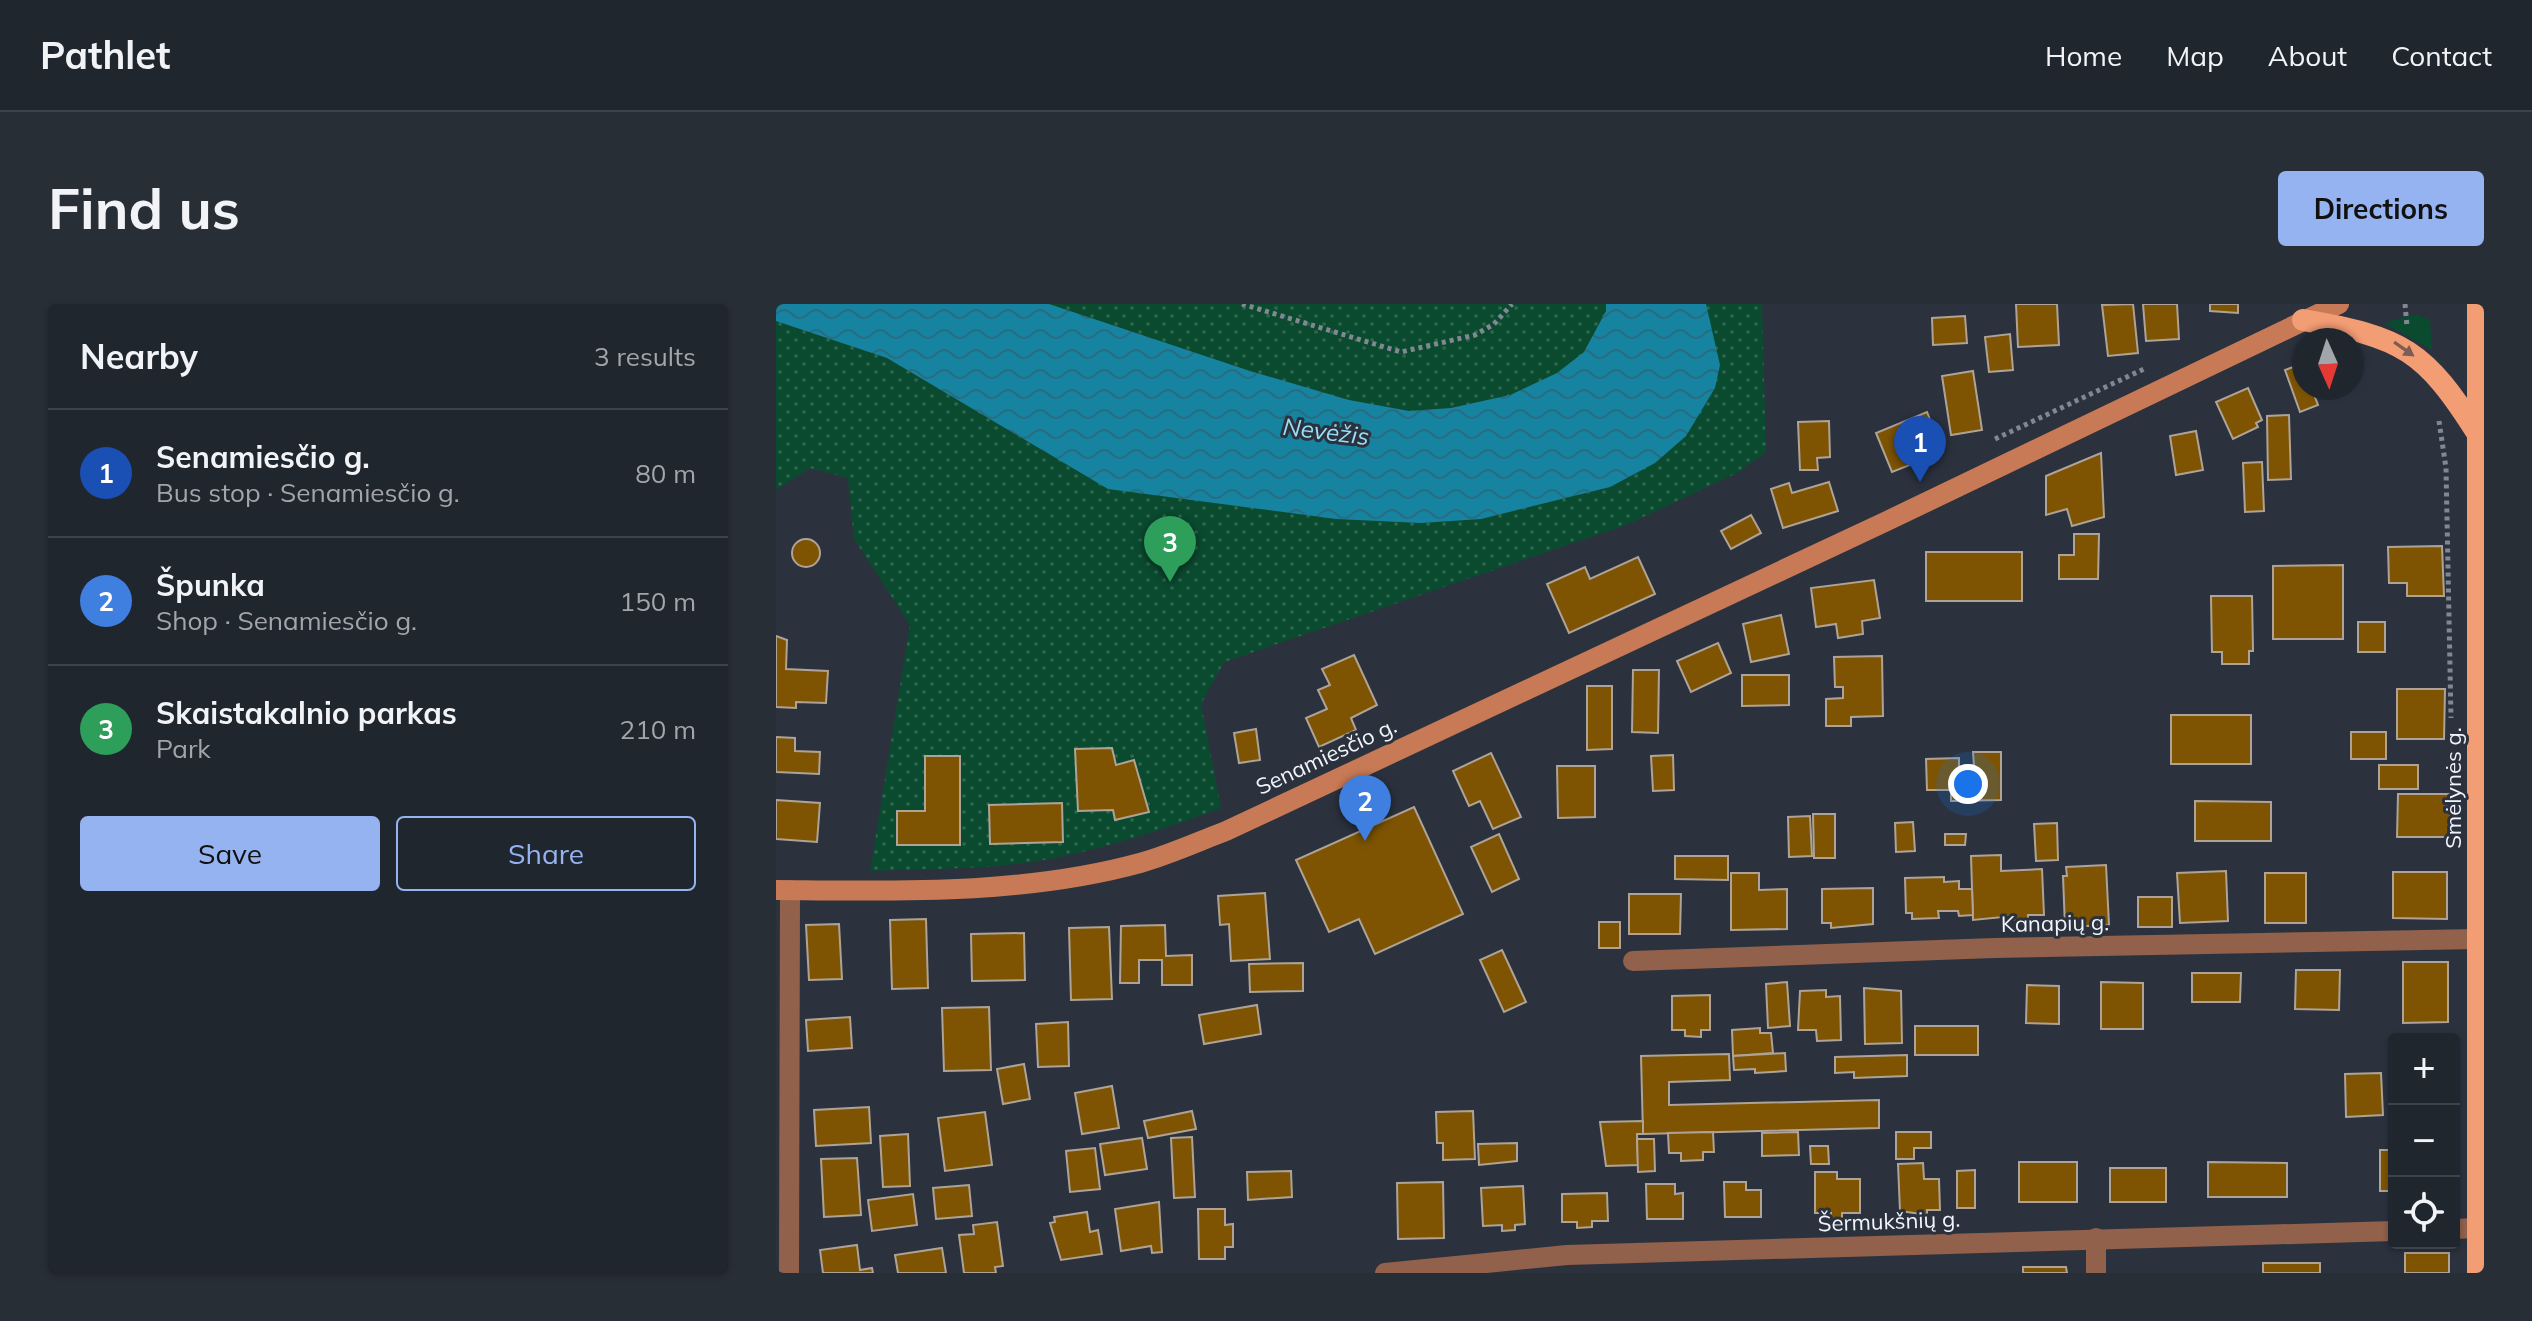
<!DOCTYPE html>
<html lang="en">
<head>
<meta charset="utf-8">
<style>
	:root { --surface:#20262e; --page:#282e36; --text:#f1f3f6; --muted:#a2a5aa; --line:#3d434a; --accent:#95b2f1 }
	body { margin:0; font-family:Mulish,sans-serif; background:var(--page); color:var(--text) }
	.controls { position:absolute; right:24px; bottom:24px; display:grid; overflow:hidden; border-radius:8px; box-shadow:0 2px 6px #0004 }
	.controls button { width:72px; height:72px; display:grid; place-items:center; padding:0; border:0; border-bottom:2px solid var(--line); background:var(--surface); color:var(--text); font:40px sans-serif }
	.compass { position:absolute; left:1516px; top:24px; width:72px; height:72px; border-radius:50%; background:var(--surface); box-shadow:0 2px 6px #0004; rotate:177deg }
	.you { position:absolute; left:1192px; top:480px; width:28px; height:28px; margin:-20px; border:6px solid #fff; border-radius:50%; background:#1a73e8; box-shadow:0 0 0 12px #1a73e833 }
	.badge { display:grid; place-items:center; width:52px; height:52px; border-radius:50%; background:var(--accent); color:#fff; font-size:26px; font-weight:700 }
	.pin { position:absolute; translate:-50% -66px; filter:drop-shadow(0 2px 4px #0008) }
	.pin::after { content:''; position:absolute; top:42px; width:28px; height:24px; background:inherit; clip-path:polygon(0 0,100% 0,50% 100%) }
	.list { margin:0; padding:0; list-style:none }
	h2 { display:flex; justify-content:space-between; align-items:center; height:104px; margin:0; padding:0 32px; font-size:34px }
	h2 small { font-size:26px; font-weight:400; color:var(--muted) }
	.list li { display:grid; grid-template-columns:52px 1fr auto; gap:24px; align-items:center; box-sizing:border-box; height:128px; padding:0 32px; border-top:2px solid var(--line) }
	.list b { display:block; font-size:30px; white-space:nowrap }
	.list p { margin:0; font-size:26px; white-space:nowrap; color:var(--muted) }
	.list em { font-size:26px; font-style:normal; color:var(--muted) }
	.actions { display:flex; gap:16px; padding:24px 32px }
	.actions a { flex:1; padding:18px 0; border:2px solid var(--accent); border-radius:8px; text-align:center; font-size:28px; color:var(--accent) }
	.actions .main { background:var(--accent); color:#111 }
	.icon { flex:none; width:44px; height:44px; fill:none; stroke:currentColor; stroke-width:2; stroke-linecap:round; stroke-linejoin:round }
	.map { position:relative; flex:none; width:1708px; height:969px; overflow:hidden; border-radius:8px }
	header { display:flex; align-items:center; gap:48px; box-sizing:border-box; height:112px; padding:0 40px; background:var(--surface); border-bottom:2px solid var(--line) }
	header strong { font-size:38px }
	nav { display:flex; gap:44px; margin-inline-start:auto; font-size:28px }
	.intro { display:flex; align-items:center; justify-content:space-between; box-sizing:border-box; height:192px; padding:0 48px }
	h1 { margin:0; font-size:56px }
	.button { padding:20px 36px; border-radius:8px; background:var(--accent); color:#111; font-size:28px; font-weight:700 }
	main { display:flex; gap:48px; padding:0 48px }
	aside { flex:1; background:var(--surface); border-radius:8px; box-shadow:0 2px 6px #0004 }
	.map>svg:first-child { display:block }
	.grass { fill:#0a4b30 }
	.park { fill:url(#park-dots) }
	.water { fill:url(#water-waves) }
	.building { fill:#7e5402; stroke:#aea396; stroke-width:2 }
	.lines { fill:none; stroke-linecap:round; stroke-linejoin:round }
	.path { stroke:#828892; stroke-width:5; stroke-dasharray:4 4; stroke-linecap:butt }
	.minor { stroke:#92614b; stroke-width:20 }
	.secondary { stroke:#c77a55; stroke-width:20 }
	.trunk { stroke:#f39d75; stroke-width:22 }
	.oneway { fill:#7b5d54 }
	.labels { text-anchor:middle; stroke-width:6; stroke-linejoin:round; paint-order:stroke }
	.street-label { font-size:22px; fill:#f0f5fc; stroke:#2b323e }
	.water-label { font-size:24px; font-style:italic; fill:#99def8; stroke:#2b323e }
</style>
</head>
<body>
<header>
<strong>Pathlet</strong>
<nav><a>Home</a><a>Map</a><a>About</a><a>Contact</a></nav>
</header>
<div class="intro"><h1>Find us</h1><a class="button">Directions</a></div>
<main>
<aside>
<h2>Nearby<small>3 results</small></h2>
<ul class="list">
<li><span class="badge" style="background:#1a4fb4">1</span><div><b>Senamiesčio g.</b><p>Bus stop · Senamiesčio g.</p></div><em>80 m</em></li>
<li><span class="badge" style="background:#3f7fe0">2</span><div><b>Špunka</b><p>Shop · Senamiesčio g.</p></div><em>150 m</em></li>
<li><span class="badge" style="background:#2e9e5b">3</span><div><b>Skaistakalnio parkas</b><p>Park</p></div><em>210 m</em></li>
</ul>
<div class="actions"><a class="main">Save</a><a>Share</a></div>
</aside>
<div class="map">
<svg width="1708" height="969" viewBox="0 0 1708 969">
	<defs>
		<pattern id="park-dots" width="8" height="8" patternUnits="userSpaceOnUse" patternTransform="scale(2)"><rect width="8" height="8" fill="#0a4b30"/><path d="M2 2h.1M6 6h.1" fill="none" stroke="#2e664f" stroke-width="1.8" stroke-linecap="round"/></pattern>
		<pattern id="water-waves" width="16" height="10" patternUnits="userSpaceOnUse" patternTransform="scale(2)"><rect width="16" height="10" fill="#1683a1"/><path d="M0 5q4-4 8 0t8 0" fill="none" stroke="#2a6c7f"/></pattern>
	</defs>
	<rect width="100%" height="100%" fill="#2b323e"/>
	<!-- grass -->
	<path class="grass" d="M1640 10 1654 16 1656 46 1608 19Z"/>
	<!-- park -->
	<path class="park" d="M0 0H986L990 148 961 169 850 221 448 358 425 400 445 504C389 525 332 544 273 555 214 566 153 564 94 567L134 321 78 235 72 174 34 164 0 186Z"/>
	<!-- water -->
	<path class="water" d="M0 0H273L474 67 573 96 633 107 675 104 734 91 781 69 808 48 830 7V0H930L944 61 939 84 910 132 879 159 834 183 705 215 645 219 560 215 332 185 111 54 0 17Z"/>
	<!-- building -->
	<g class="building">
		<path d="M1240 0H1281L1283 41 1242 43Z"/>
		<path d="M1357 0 1362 49 1332 52 1326 1Z"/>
		<path d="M1367 0H1401L1403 35 1370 37Z"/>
		<path d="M1434 0H1462V9L1434 7Z"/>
		<path d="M1189 12 1191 39 1157 41 1156 14Z"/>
		<path d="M1234 30 1237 66 1213 68 1209 33Z"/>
		<path d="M1528 59V84H1547L1537 88 1542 101 1524 108 1509 66Z"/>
		<path d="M1197 67 1206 126 1175 131 1166 72Z"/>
		<path d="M1472 84 1486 116 1480 119 1482 123 1457 135 1440 98Z"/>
		<path d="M1151 108 1167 148 1116 168 1100 129Z"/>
		<path d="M1513 111 1515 175 1492 176 1491 112Z"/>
		<path d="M1053 117 1054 153 1041 154 1042 166H1024L1022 118Z"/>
		<path d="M1420 127 1427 166 1400 171 1394 132Z"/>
		<path d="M1325 149 1328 213 1296 222 1291 205 1270 211V172Z"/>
		<path d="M1486 158 1488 207 1469 208 1467 159Z"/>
		<path d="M1053 178 1062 207 1007 224 995 185 1013 179 1016 189Z"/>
		<path d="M975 211 985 229 955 245 945 227Z"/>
		<path d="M1298 230H1323L1322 275H1283V251H1298Z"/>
		<circle cx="30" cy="249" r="14"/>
		<path d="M1666 242 1668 292H1631V279H1613L1612 243Z"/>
		<rect x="1150" y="248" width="96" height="49"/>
		<path d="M862 253 879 290 793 329 771 280 809 263 814 275Z"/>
		<path d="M1567 261V335H1497V262Z"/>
		<path d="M1098 276 1104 314 1086 317 1087 330 1062 334 1060 320 1040 323 1035 284Z"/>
		<path d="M1435 292H1476L1477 347H1473V360H1446V348H1436Z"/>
		<path d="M1005 311 1013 350 975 358 967 320Z"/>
		<rect x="1582" y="318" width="27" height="30"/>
		<path d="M0 332 11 336 10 365 52 367 50 399 20 398V404L0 403Z"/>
		<path d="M942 339 955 369 915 388 901 357Z"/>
		<path d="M578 351 601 401 575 414 580 426 543 443 530 414 551 405 542 386 554 381 546 365Z"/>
		<path d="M1106 352 1107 412 1075 413V422H1050V395L1067 394V383H1059L1058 353Z"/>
		<path d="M857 366H883L882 429 856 428Z"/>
		<path d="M966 371H1013V401L966 402Z"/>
		<path d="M811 382H836V445L811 446Z"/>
		<path d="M1621 385H1669L1668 435H1621Z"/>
		<rect x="1395" y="411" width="80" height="49"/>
		<path d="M480 425 484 456 463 459 458 429Z"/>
		<rect x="1575" y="428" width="35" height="27"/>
		<path d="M0 433 19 434V447L44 448 43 470 0 468Z"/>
		<path d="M336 444 340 461 358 456 373 508 339 516 337 506 302 507 299 445Z"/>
		<path d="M1197 448H1225V496L1175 497V486H1151L1150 455 1183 454V463L1198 462Z"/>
		<path d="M715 449 745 513 717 525 704 497 693 502 677 467Z"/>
		<path d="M897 451 898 486 877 487 875 452Z"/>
		<path d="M149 452H184V541H121V507H149Z"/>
		<rect x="1603" y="461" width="39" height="24"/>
		<path d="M781 462H819V513L782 514Z"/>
		<path d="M1622 490H1674V533H1621Z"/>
		<path d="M0 496 44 499 41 538 0 535Z"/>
		<path d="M1419 497 1495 498V537H1419Z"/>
		<path d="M286 499 287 538 214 540 213 501Z"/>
		<path d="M638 503 687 610 599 650 583 615 553 628 520 556Z"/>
		<path d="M1037 510H1059V554H1038Z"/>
		<path d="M1034 512 1036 552 1013 553 1012 513Z"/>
		<path d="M1137 518 1139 547 1120 548 1119 519Z"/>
		<path d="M1281 519 1282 556 1260 557 1258 520Z"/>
		<path d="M723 530 743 575 716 588 695 543Z"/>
		<path d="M1169 530H1190L1189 541H1169Z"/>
		<path d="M1225 551V567L1266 565 1268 611H1252V616H1238L1237 612 1197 616 1195 552Z"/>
		<path d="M899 552H952V576L899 575Z"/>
		<path d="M1330 561 1333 621 1289 623 1287 572H1291L1290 563Z"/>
		<path d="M1450 567 1452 617 1404 619 1401 569Z"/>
		<path d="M1617 568H1671V615L1617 614Z"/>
		<path d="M955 569H983V586L1011 585V625L955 626Z"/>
		<rect x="1489" y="569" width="41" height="50"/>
		<path d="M1168 573V578L1183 577V585H1196L1197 611 1183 612 1182 607H1162L1163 614 1136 615V609H1130L1129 574Z"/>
		<path d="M1097 584V620L1055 624V619H1046V585Z"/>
		<path d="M489 589 494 655 455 657 453 620 444 621 442 592Z"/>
		<path d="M853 590H905L904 630H853Z"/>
		<rect x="1362" y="593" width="34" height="30"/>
		<path d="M150 615 152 684 116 685 114 616Z"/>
		<rect x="823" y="618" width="21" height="26"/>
		<path d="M63 620 66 675 33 676 30 621Z"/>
		<path d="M389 621 390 652 416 651V681H386V656H363V679H344L345 622Z"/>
		<path d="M333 623 336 695 295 696 293 624Z"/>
		<path d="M248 629 249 676 196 677 195 630Z"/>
		<path d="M726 646 750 698 728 708 704 656Z"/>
		<path d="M1627 658H1672V718L1627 719Z"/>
		<path d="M527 659V687L474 688 473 660Z"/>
		<path d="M1520 666H1564L1563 706 1519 705Z"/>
		<path d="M1416 669H1465L1464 698H1416Z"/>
		<path d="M1011 678 1014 722 992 724 990 680Z"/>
		<path d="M1325 678 1367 679V725H1325Z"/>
		<path d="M1251 681 1283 682V720L1250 719Z"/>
		<path d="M1088 684 1125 687 1126 739 1089 740Z"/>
		<path d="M1050 686V693L1064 692 1065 736 1041 737 1040 726H1022L1024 687Z"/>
		<path d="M934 691V726H925V733L909 732V726H896V692Z"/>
		<path d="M481 701 485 730 428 740 423 711Z"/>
		<path d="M213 703 215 766 168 767 166 704Z"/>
		<path d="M74 713 76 744 32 747 30 716Z"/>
		<path d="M292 718 293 762 262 763 260 720Z"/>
		<rect x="1139" y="722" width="63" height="29"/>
		<path d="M984 724V729H995L997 749 957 752 956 726Z"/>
		<path d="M1009 749 1010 767 979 769V765L958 766 957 752Z"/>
		<path d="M953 750 954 776 893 778V801L1103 796V824L867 830 865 752Z"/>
		<path d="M1131 751V772L1078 774V768L1059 769V753Z"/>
		<path d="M248 760 254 795 227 800 221 765Z"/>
		<path d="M1605 769 1607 811 1570 813 1569 770Z"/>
		<path d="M336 782 343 824 306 830 299 789Z"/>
		<path d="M93 803 95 839 40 842 38 806Z"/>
		<path d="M416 807 420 825 372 834 368 817Z"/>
		<path d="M697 807 699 855 667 856V839H661L660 808Z"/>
		<path d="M209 808 216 861 169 867 162 814Z"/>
		<path d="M867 817V830H861L862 861 830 862 824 818Z"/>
		<path d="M937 828 938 848H927V856L905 857V849H893L892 829Z"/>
		<path d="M1022 828 1023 851 986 852V829Z"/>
		<path d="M1120 828H1155V844H1138V855H1120Z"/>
		<path d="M132 830 134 882 107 883 104 832Z"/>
		<path d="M416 833 419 893 398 894 395 834Z"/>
		<path d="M366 834 371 865 329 871 324 840Z"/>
		<path d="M861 835H878L879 867 862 868Z"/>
		<path d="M741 839V857L703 861 702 840Z"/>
		<path d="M1034 842H1052L1053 860H1035Z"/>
		<path d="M319 844 324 885 294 888 290 847Z"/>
		<rect x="1604" y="846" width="14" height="41"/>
		<path d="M81 854 85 911 48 913 45 855Z"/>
		<rect x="1243" y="858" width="58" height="40"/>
		<path d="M1432 858 1511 859V893H1432Z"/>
		<path d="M1147 859 1148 875H1163L1164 906H1151V911L1124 907 1122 860Z"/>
		<rect x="1334" y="864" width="56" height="34"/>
		<path d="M1199 866V904H1181V867Z"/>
		<path d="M515 867 516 893 472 896 471 868Z"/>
		<path d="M1039 868H1061V875H1084V909H1066V916H1055V909H1039Z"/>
		<path d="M667 878 668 934 622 935 621 879Z"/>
		<path d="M948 878H970V886H985V913H949Z"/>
		<path d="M870 880H899V890L907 889V915H871Z"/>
		<path d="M193 881 196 912 160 915 157 884Z"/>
		<path d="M747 882 749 920 739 921V926L726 927V921L707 922 705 884Z"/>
		<path d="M831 889 832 917H816V923L801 924V918H786V890Z"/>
		<path d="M137 890 141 921 96 927 92 896Z"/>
		<path d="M383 898 386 948 376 949 375 942 345 947 339 905Z"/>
		<path d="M422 905H449V921L457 920V943H449V955H423Z"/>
		<path d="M311 908 314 928 322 926 326 950 285 956 274 919 279 918 278 913Z"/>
		<path d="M221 918 227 962 219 963 220 969H188L183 931 198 930 197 921Z"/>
		<path d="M81 941 84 966 96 964 97 969H47L44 946Z"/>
		<path d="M166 944 170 969H122L119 951Z"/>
		<rect x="1629" y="949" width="44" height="20"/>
		<rect x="1487" y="959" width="57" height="10"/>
		<path d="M1247 963H1290L1291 969H1247Z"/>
	</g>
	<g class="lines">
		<!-- path -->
		<g class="path">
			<path d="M466 0 625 48 699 31 718 20 736 0"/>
			<path d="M1629 0 1631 22"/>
			<path d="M1663 117 1670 164 1675 414"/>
			<path d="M1219 135 1370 64"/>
		</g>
		<!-- minor -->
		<g class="minor">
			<path d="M857 657 1218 644 1703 635"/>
			<path d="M1678 925 1702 924"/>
			<path d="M1320 934V969"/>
			<path d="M13 969 14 586"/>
			<path d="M609 969 791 951 1618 927"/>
		</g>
		<!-- secondary -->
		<path class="secondary" d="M0 586C121 587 247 591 364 559 393 551 421 538 450 527L1111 217 1563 0"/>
		<!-- trunk -->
		<g class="trunk">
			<path d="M1702 0V969"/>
			<path d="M1527 16C1627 33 1649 46 1703 132"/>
		</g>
	</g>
	<!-- one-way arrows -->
	<defs><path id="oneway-solid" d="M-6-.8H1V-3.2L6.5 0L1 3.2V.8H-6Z" transform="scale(2)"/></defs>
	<use class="oneway" href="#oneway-solid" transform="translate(1628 45) rotate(35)"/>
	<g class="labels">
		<!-- street labels -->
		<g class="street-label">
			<text transform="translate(550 452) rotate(-25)" y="8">Senamiesčio g.</text>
			<text transform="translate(1677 484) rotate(-90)" y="8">Smėlynės g.</text>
			<text transform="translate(1279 619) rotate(-1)" y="8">Kanapių g.</text>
			<text transform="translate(1113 917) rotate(-2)" y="8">Šermukšnių g.</text>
		</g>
		<!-- water labels -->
		<g class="water-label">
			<text transform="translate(550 128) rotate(7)" y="8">Nevėžis</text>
		</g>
	</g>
</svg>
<div class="controls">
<button>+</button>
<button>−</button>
<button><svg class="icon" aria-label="locate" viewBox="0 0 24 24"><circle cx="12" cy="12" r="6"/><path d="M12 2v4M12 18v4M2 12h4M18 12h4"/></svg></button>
</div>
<svg class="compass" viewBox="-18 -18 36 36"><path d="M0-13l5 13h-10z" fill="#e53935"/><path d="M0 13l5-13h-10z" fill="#a2a5aa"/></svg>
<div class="you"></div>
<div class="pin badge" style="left:1144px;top:178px;background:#1a4fb4">1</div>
<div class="pin badge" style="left:589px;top:537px;background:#3f7fe0">2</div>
<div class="pin badge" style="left:394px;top:278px;background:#2e9e5b">3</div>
</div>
</main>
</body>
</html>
